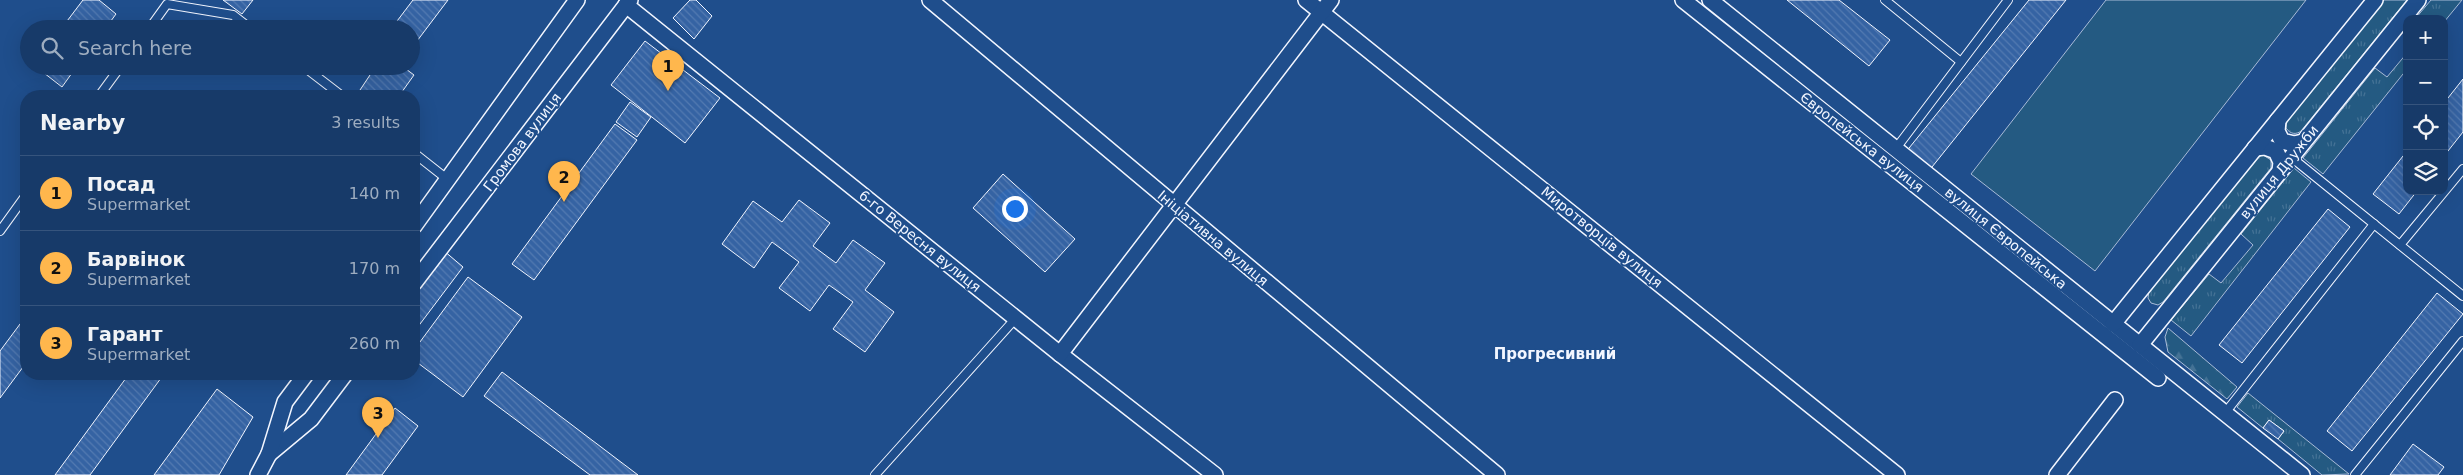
<!DOCTYPE html>
<html lang="en">
<head>
<meta charset="utf-8">
<style>
	:root { --surface:#173a69; --page:#20416f; --text:#f1f3f6; --muted:#9eadc0; --line:#36547d; --accent:#ffb74d }
	body { margin:0; font-family:"DejaVu Sans",sans-serif; background:var(--page); color:var(--text) }
	.controls { position:absolute; right:15px; top:15px; display:grid; overflow:hidden; border-radius:10px; box-shadow:0 5px 20px #0002 }
	.controls button { width:45px; height:45px; display:grid; place-items:center; padding:0; border:0; border-bottom:1px solid var(--line); background:var(--surface); color:var(--text); font:25px sans-serif }
	.you { position:absolute; left:1014px; top:208px; width:18px; height:18px; margin:-12px; border:4px solid #fff; border-radius:50%; background:#1a73e8; box-shadow:0 0 0 8px #1a73e833 }
	.badge { display:grid; place-items:center; width:32px; height:32px; border-radius:50%; background:var(--accent); color:#111; font-size:16px; font-weight:700 }
	.pin { position:absolute; translate:-50% -41px; filter:drop-shadow(0 1px 2px #0008) }
	.pin::after { content:''; position:absolute; top:26px; width:18px; height:15px; background:inherit; clip-path:polygon(0 0,100% 0,50% 100%) }
	.list { margin:0; padding:0; list-style:none }
	h2 { display:flex; justify-content:space-between; align-items:center; height:65px; margin:0; padding:0 20px; font-size:21px }
	h2 small { font-size:16px; font-weight:400; color:var(--muted) }
	.list li { display:grid; grid-template-columns:32px 1fr auto; gap:15px; align-items:center; box-sizing:border-box; height:75px; padding:0 20px; border-top:1px solid var(--line) }
	.list b { display:block; font-size:19px; white-space:nowrap }
	.list p { margin:0; font-size:16px; white-space:nowrap; color:var(--muted) }
	.list em { font-size:16px; font-style:normal; color:var(--muted) }
	.icon { flex:none; width:28px; height:28px; fill:none; stroke:currentColor; stroke-width:2; stroke-linecap:round; stroke-linejoin:round }
	.map { position:relative; flex:none; width:2463px; height:475px; overflow:hidden }
	.search { position:absolute; background:var(--surface); box-shadow:0 5px 20px #0002; left:20px; top:20px; width:400px; height:55px; display:flex; align-items:center; gap:12px; box-sizing:border-box; padding:0 18px; border-radius:28px; color:var(--muted); font-size:19px }
	.panel { position:absolute; background:var(--surface); box-shadow:0 5px 20px #0002; left:20px; top:90px; width:400px; height:290px; border-radius:20px }
	.map>svg:first-child { display:block }
	.grass { fill:url(#grass-tufts); stroke:#a8bbd7 }
	.forest { fill:url(#forest-firs); stroke:#a8bbd7 }
	.park { fill:#245a82; stroke:#a8bbd7 }
	.building { fill:url(#building-back-hatch); stroke:#f2f6ff }
	.lines { fill:none; stroke-linecap:round; stroke-linejoin:round }
	.lane-casing { stroke:#f2f6ff; stroke-width:10 }
	.street-casing { stroke:#f2f6ff; stroke-width:18 }
	.lane { stroke:#1f4e8c; stroke-width:8 }
	.street { stroke:#1f4e8c; stroke-width:15 }
	.labels { text-anchor:middle; stroke-width:4; stroke-linejoin:round; paint-order:stroke }
	.street-label { font-size:14px; fill:#f2f6ff; stroke:#1f4e8c }
	.neighbourhood-label { font-size:15px; font-weight:bold; fill:#f2f6ff; stroke:#1f4e8c }
</style>
</head>
<body>
<div class="map">
<svg width="2463" height="475" viewBox="0 0 2463 475">
	<defs>
		<pattern id="grass-tufts" width="24" height="20" patternUnits="userSpaceOnUse" patternTransform="scale(1.25)"><rect width="24" height="20" fill="#245a82"/><path d="M3 7l-1-3M5 7V3M7 7l1-3M15 17l-1-3M17 17v-4M19 17l1-3" fill="none" stroke="#447295"/></pattern>
		<pattern id="forest-firs" width="22" height="20" patternUnits="userSpaceOnUse" patternTransform="scale(1.25)"><rect width="22" height="20" fill="#245a82"/><path d="M5 1l3.5 6h-7zM16 11l3.5 6h-7z" fill="#447295"/></pattern>
		<pattern id="building-back-hatch" width="6" height="6" patternUnits="userSpaceOnUse" patternTransform="scale(1.25)"><rect width="6" height="6" fill="#3563a3"/><path d="M-1 5l2 2M0 0l6 6M5-1l2 2" fill="none" stroke="#537ab1"/></pattern>
	</defs>
	<rect width="100%" height="100%" fill="#1f4e8c"/>
	<!-- grass -->
	<g class="grass">
		<path d="M2384 0H2407L2301 131C2296 135 2290 134 2286 128L2287 120Z"/>
		<path d="M2431 0H2462L2444 22V19H2415Z"/>
		<path d="M2407 53V69L2323 174 2303 158 2375 68 2387 77Z"/>
		<path d="M2263 155 2271 160V168L2163 302 2158 305 2151 303 2148 298 2149 290 2258 157Z"/>
		<path d="M2294 168 2311 182 2191 336 2171 320 2209 274 2221 283 2253 245 2241 234Z"/>
		<path d="M2248 393 2349 474 2322 475 2278 439 2284 431 2269 420 2263 428 2237 407Z"/>
	</g>
	<!-- forest -->
	<path class="forest" d="M2168 328 2237 387 2227 399 2168 352 2165 337Z"/>
	<!-- park -->
	<path class="park" d="M2106 0H2306L2095 271 1971 174Z"/>
	<!-- building -->
	<g class="building">
		<path d="M83 0H99L116 14 105 29H61Z"/>
		<path d="M223 0H253L242 14Z"/>
		<path d="M413 0H448L411 49V29H391Z"/>
		<path d="M690 0H696L712 16 694 39 673 18Z"/>
		<path d="M1787 0H1839L1890 40 1869 66Z"/>
		<path d="M2029 0H2066L1928 172 1905 153Z"/>
		<path d="M645 41 720 98 685 143 611 85Z"/>
		<path d="M35 66H77L62 87Z"/>
		<path d="M376 66H402L414 75 399 96H356Z"/>
		<path d="M2463 79V132L2444 156V103Z"/>
		<path d="M630 102 651 117 637 137 616 122Z"/>
		<path d="M615 124 637 140 534 280 512 264Z"/>
		<path d="M2407 151V191H2417L2399 214 2373 194Z"/>
		<path d="M1003 174 1075 239 1045 272 973 208Z"/>
		<path d="M799 200 830 223 813 246 836 263 853 240 885 263 865 290 894 312 865 352 833 329 853 302 829 285 810 311 779 288 799 262 772 242 754 268 722 244 753 201 782 222Z"/>
		<path d="M2328 209 2350 227 2242 363 2219 345Z"/>
		<path d="M443 250 463 267 414 332V289Z"/>
		<path d="M468 277 522 317 463 397 414 360V350Z"/>
		<path d="M2437 293 2463 314 2352 451 2327 431Z"/>
		<path d="M26 316V363L0 398V351Z"/>
		<path d="M502 372 638 475H590L484 396Z"/>
		<path d="M129 374H164L90 475H55Z"/>
		<path d="M217 389 253 417 219 475H154Z"/>
		<path d="M395 408 418 426 382 475H346Z"/>
		<path d="M2269 420 2284 431 2278 439 2263 428Z"/>
		<path d="M2413 444 2444 467 2438 475H2390Z"/>
	</g>
	<g class="lines">
		<defs>
			<g id="lane">
				<path d="M1885 0 1961 62"/>
				<path d="M149 29 167 4 233 15 251 29"/>
				<path d="M303 66 342 96"/>
				<path d="M99 96 121 66"/>
				<path d="M1894 151 2008 0"/>
				<path d="M414 153 447 179"/>
				<path d="M2291 157 2463 296"/>
				<path d="M0 231 26 195"/>
				<path d="M2400 245 2463 169"/>
				<path d="M2225 413 2374 224"/>
				<path d="M875 475 1016 318"/>
				<path d="M2355 475 2463 341"/>
			</g>
			<g id="street">
				<path d="M930 0 1497 475"/>
				<path d="M1306 0 1897 475"/>
				<path d="M1683 0 2158 378"/>
				<path d="M1710 0 2302 475"/>
				<path d="M626 5 1060 354 1215 475"/>
				<path d="M2278 120 2277 131 2282 141 2294 144 2303 142"/>
				<path d="M2255 148 2265 147 2276 151 2281 162 2280 171"/>
				<path d="M414 226 577 0"/>
				<path d="M414 283 630 0"/>
				<path d="M2113 324 2375 0"/>
				<path d="M2140 345 2418 0"/>
				<path d="M1060 354 1331 0"/>
				<path d="M269 454 311 419 345 374"/>
				<path d="M258 475 269 454 285 402 306 374"/>
				<path d="M2057 475 2115 400"/>
			</g>
		</defs>
		<!-- lane casing -->
		<use href="#lane" class="lane-casing"/>
		<!-- street casing -->
		<use href="#street" class="street-casing"/>
		<!-- lane -->
		<use href="#lane" class="lane"/>
		<!-- street -->
		<use href="#street" class="street"/>
	</g>
	<g class="labels">
		<!-- street labels -->
		<g class="street-label">
			<text transform="translate(522 142) rotate(-53)" y="5">Громова вулиця</text>
			<text transform="translate(1862 142) rotate(38)" y="5">Європейська вулиця</text>
			<text transform="translate(2279 172) rotate(-51)" y="5">вулиця Дружби</text>
			<text transform="translate(1602 237) rotate(39)" y="5">Миротворців вулиця</text>
			<text transform="translate(1213 238) rotate(40)" y="5">Ініціативна вулиця</text>
			<text transform="translate(2006 238) rotate(39)" y="5">вулиця Європейська</text>
			<text transform="translate(920 241) rotate(39)" y="5">6-го Вересня вулиця</text>
		</g>
		<!-- neighbourhood labels -->
		<g class="neighbourhood-label">
			<text x="1555" y="359">Прогресивний</text>
		</g>
	</g>
</svg>
<div class="controls">
<button>+</button>
<button>−</button>
<button><svg class="icon" aria-label="locate" viewBox="0 0 24 24"><circle cx="12" cy="12" r="6"/><path d="M12 2v4M12 18v4M2 12h4M18 12h4"/></svg></button>
<button><svg class="icon" aria-label="layers" viewBox="0 0 24 24"><path d="M12 4l9 5-9 5-9-5zM3 14l9 5 9-5"/></svg></button>
</div>
<div class="you"></div>
<div class="pin badge" style="left:668px;top:91px">1</div>
<div class="pin badge" style="left:564px;top:202px">2</div>
<div class="pin badge" style="left:378px;top:438px">3</div>
<div class="search"><svg class="icon" aria-label="search" viewBox="0 0 24 24"><circle cx="10" cy="10" r="6"/><path d="M15 15l6 6"/></svg>Search here</div>
<section class="panel">
<h2>Nearby<small>3 results</small></h2>
<ul class="list">
<li><span class="badge">1</span><div><b>Посад</b><p>Supermarket</p></div><em>140 m</em></li>
<li><span class="badge">2</span><div><b>Барвінок</b><p>Supermarket</p></div><em>170 m</em></li>
<li><span class="badge">3</span><div><b>Гарант</b><p>Supermarket</p></div><em>260 m</em></li>
</ul>
</section>
</div>
</body>
</html>
